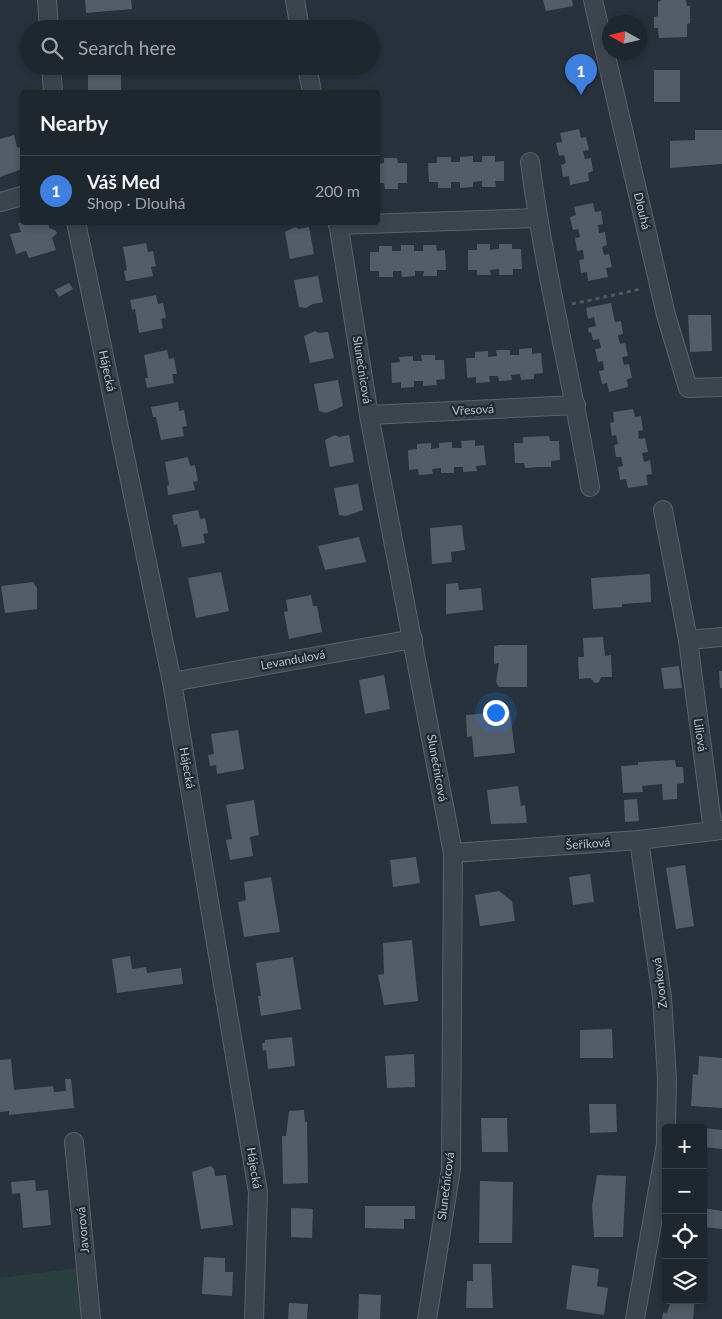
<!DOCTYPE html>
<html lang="en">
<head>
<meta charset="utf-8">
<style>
	:root { --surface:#1e262e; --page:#2b323a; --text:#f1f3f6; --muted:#a1a5aa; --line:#3c434a; --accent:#9abdec }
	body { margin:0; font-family:Lato,sans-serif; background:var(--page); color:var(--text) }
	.controls { position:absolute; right:15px; bottom:15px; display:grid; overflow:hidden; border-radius:5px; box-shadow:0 2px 8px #0003 }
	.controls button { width:45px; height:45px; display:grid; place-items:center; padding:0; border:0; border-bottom:1px solid var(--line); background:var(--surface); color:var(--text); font:25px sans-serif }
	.compass { position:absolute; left:602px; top:15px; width:45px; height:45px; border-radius:50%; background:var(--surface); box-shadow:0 2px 8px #0003; rotate:278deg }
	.you { position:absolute; left:495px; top:712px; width:18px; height:18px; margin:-12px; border:4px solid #fff; border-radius:50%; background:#1a73e8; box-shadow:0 0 0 8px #1a73e833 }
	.badge { display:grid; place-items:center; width:32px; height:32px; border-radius:50%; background:var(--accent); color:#fff; font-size:16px; font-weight:700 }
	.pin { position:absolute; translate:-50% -41px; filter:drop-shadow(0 1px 2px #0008) }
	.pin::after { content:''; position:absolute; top:26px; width:18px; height:15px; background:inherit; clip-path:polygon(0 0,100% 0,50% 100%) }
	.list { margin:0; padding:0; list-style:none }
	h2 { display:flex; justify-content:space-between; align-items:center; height:65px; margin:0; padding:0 20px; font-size:21px }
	h2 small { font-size:16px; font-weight:400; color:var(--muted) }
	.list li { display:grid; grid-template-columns:32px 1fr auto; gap:15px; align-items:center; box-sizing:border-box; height:70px; padding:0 20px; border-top:1px solid var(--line) }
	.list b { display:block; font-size:19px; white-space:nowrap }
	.list p { margin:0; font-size:16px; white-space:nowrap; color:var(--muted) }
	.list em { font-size:16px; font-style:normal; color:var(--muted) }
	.icon { flex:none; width:28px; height:28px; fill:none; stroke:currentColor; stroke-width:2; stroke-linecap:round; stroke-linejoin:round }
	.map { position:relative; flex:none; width:722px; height:1319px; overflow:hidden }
	.search { position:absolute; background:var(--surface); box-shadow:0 2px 8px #0003; left:20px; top:20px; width:360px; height:55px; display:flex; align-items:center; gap:12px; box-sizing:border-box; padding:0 18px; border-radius:28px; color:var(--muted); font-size:19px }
	.panel { position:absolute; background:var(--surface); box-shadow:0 2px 8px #0003; left:20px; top:90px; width:360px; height:135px; border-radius:5px }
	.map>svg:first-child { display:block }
	.green { fill:#2b3f3f }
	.building { fill:#525d68 }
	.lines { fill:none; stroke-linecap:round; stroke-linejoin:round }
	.street-casing { stroke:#5a626b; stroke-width:20 }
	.path { stroke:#4a5c5d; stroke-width:3; stroke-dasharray:4 4; stroke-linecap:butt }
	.street { stroke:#3c444e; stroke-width:18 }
	.labels { text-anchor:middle; stroke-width:4.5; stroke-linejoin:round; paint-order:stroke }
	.street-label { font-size:12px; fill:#b8bfc8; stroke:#212933 }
</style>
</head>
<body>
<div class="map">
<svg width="722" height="1319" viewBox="0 0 722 1319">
	<rect width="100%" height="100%" fill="#28323d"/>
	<!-- green -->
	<path class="green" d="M79 1268 82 1319H0V1278Z"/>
	<!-- building -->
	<g class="building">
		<path d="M85 0H131L132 9 86 13Z"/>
		<path d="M543 0H572L573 6 546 11Z"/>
		<path d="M662 0H686L687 6H690V23L687 24V37L659 38 658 28H654V17L658 16V2Z"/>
		<rect x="88" y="66" width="33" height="26"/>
		<rect x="654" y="70" width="26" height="32"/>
		<path d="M579 129 581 138 586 137 589 150 583 151 585 159 591 158 593 171 588 173 589 181 570 185 569 176 563 177 561 165 566 163 564 155 559 156 556 143 562 142 560 133Z"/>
		<path d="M695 130H722V164L670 168V141L695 140Z"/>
		<path d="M14 135 17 147 22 148V156L20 157 22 169 0 177V139Z"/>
		<path d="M473 156V162H482V156H495V162L504 161V181H495L496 187H482V181L473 182V187L460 188V182H451V188H438V182H429L428 163H437V157H451V162H460V157Z"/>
		<path d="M384 158H397L398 163H407V183H398V189H385L384 183H378V164L384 163Z"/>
		<path d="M593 203 595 212 601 211 603 224 598 225 599 233 605 232 607 245 602 247 604 255 609 254 612 267 606 268 608 277 588 281 587 272 581 273 579 260 584 259 583 250 577 251 575 238 580 237 578 229 573 230 570 217 576 215 574 207Z"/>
		<path d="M22 222H48L49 228 55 230 57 233 52 238 56 250 29 258 26 251 16 254 10 234 21 232 18 223Z"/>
		<path d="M295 227 299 229 309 227 314 254 290 259 285 232Z"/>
		<path d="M146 243 148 252 153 251 156 266 151 267 153 276 126 281 124 271 127 270 123 247Z"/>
		<path d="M477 244H490V250L499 249V244H512V249H521L522 269H513V275H499V269L490 270 491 275H477V270H468V250H477Z"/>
		<path d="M401 245H414V251H423V245H436L437 251 445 250 446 270H437V276H423L424 271H415V276L402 277 401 271H393V277H379V271H370V252H379V246H392V251H401Z"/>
		<path d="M318 276 323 302 313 304 306 308 299 307 294 280Z"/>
		<path d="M69 283 73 289 59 297 55 290Z"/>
		<path d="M156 295 158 304 163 303 166 318 161 319 163 328 139 333 135 309 132 310 130 300Z"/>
		<path d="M611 303 615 322 621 321 623 334 618 335 620 344 625 343 628 356 622 357 624 365 629 364 632 378 627 379 628 387 609 392 607 383 602 384 599 371 604 370 603 361 598 362 595 349 601 348 599 339 593 340 591 332 589 333 588 328 596 326 594 317 588 319 586 308Z"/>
		<path d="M688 315H711L712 351 690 352Z"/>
		<path d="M315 331 319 333 328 332 334 358 310 363 304 336Z"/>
		<path d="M532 348V354L541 353 543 373 534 374V379L521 380 520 374 511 375 512 380 499 381 498 376H489L490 382 476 383V377L467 378 466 358H475V352L488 351V357L497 356 496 350H510V355H519V349Z"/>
		<path d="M167 350 169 359 174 358 177 374H172L174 383 147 388 145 378H148L144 355Z"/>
		<path d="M421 355H435V360H444L445 379 436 380 437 385 423 386V381H414V387L401 388V382L392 383 391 363 400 362 399 357 413 356V361H422Z"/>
		<path d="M338 380 343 406 326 413 319 411 314 384Z"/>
		<path d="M178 402 179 411 184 410 187 426 182 427 184 436 161 440 156 417H153L151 407Z"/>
		<path d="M633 409 635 417 641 416 643 430 638 431 639 439 645 438 648 452 642 453 644 462 650 460 652 474 646 475 648 485 628 488 626 479 620 480 618 467 623 466 621 457H616L614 445 618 444 616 435 612 436 610 423 614 422 613 412Z"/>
		<path d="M335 435 339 437 349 435 354 462 330 467 325 440Z"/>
		<path d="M549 436 550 441H559L560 460 551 461V467H538L525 468 524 463H515L514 443H523V437Z"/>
		<path d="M475 440V446L484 445 486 465 476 466 477 471 463 472V467H454V473H441V468L432 469 433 474 419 475 418 469 409 470 408 450 417 449V444L431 443V449L439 448V443L452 442V448H462L461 441Z"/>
		<path d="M188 457 190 466 195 465 198 481 193 482 195 490 168 495 167 486 169 485 165 462Z"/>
		<path d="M358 484 363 510 346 516 339 515 334 488Z"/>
		<path d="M198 510 200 519 205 518 208 533 203 534 205 543 182 547 177 524 174 525 172 515Z"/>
		<path d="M462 525 465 550 451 552 452 562 432 564 430 528Z"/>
		<path d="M359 537 366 562 325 570 318 546Z"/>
		<path d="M221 572 229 611 196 618 188 578Z"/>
		<path d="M650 574 651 602 622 604V607L593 609 591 578Z"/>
		<path d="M33 582 37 588V609L5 613 1 586Z"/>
		<path d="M458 583 459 590 481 588 483 610 446 614V584Z"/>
		<path d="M311 595 313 606H317L322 632 289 639 284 612 288 611 286 600Z"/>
		<path d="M603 637 605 656 611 655 612 677H601L599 682 595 683 590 678 579 679 578 657H584L583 638Z"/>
		<path d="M499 645H527V687H499L496 682 499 663 494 664V646Z"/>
		<path d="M679 666 682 688 664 689 661 668Z"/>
		<path d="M719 671H722V688H720Z"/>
		<path d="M384 675 390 709 365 714 359 680Z"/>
		<path d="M510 711 515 753 474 757 472 736 467 737 466 715Z"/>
		<path d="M238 730 244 769 217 774 216 765 210 766 208 755 214 754 211 734Z"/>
		<path d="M675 760 676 767H683L684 783 677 784V799L663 800 662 784 642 786 643 792 623 793 621 766 638 765V762Z"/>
		<path d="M518 786 521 806 525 805 527 823 491 824 487 790Z"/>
		<path d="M637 799 639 821 625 822 624 800Z"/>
		<path d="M254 800 259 835 250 837 253 856 230 860 226 840 232 839 226 805Z"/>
		<path d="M416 857 420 883 393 887 390 860Z"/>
		<path d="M685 865 694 926 676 929 666 868Z"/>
		<path d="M590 874 594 902 573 905 569 877Z"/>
		<path d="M271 877 280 932 244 937 238 902 246 900 244 882Z"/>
		<path d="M499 891 512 901 515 921 480 926 475 895Z"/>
		<path d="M412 940 418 1001 384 1005 378 975 384 974 383 943Z"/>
		<path d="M130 956 132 969 146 967 147 973 181 968 183 984 117 993 112 959Z"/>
		<path d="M293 957 301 1009 261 1016 258 996H261L256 963Z"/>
		<path d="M612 1029 613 1058H580V1030Z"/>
		<path d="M292 1037 295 1066 268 1069 266 1050 263 1051 262 1043H265V1040Z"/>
		<path d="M414 1054 415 1087 387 1088 385 1056Z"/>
		<path d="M699 1056 722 1058V1108L691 1106 693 1074 698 1075Z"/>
		<path d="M11 1059 14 1090 53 1086 54 1092 66 1091 65 1079H71L74 1108 9 1115V1111L0 1112V1060Z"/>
		<path d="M589 1104H616L617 1132 590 1133Z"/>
		<path d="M304 1110 305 1122H307L308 1183 283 1184 282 1136H286L289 1111Z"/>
		<path d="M481 1118H507L508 1152H482Z"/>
		<path d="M704 1128 722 1130V1149L703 1147Z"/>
		<path d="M211 1166 214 1169 215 1176 226 1175 233 1225 201 1229 192 1172Z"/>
		<path d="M597 1175 626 1176 623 1237H594L592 1206Z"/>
		<path d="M35 1180 36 1191 48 1190 51 1225 23 1228 20 1193 12 1194 11 1182Z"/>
		<path d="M480 1181 513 1182 512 1243H479Z"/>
		<path d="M365 1206H415V1219H404V1229L365 1228Z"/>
		<path d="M291 1208 313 1209 312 1238 291 1237Z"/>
		<path d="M703 1208 722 1211V1229L703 1227Z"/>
		<path d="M204 1257 225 1258V1272H233L232 1296 202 1294Z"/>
		<path d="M473 1264H491L493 1308H466L467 1281H473Z"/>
		<path d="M572 1265 599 1269 597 1286 608 1288 604 1315 566 1309Z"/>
		<path d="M359 1294 381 1295 380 1319H358Z"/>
		<path d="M671 1300H695L693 1319H662L663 1313H667Z"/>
		<path d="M289 1303 308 1304 307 1319H288Z"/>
	</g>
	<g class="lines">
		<defs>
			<g id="street">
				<path d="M47 0 49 29"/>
				<path d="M295 0 300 29"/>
				<path d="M593 0 666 315 688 388 722 387"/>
				<path d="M51 66 53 92"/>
				<path d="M307 66 312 92"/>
				<path d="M530 162C544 271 572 379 590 487"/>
				<path d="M0 202 22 196"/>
				<path d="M76 222 172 682 258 1192 254 1319"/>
				<path d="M338 222 369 415 453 853 451 1169 427 1319"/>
				<path d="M338 225 537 218"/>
				<path d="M369 415 576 405"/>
				<path d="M663 510 688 640 713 831"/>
				<path d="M688 640 722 637"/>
				<path d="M172 682 413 639"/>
				<path d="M639 840 662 997 667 1079 666 1128"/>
				<path d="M453 853 639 840 722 830"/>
				<path d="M74 1142 91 1319"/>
				<path d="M635 1319 666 1144V1131"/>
			</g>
		</defs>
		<!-- street casing -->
		<use href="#street" class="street-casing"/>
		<!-- path -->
		<path class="path" d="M572 304 641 289"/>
		<!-- street -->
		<use href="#street" class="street"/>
	</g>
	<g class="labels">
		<!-- street labels -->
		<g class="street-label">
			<text transform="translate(642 211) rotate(77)" y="4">Dlouhá</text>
			<text transform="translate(362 370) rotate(81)" y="4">Slunečnicová</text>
			<text transform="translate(107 371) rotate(78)" y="4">Hájecká</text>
			<text transform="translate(473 410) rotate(-3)" y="4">Vřesová</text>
			<text transform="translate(293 660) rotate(-10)" y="4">Levandulová</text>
			<text transform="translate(700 735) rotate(82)" y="4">Liliová</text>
			<text transform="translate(187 768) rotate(80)" y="4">Hájecká</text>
			<text transform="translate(437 768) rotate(80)" y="4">Slunečnicová</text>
			<text transform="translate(588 844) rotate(-4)" y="4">Šeříková</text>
			<text transform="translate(660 983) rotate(-97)" y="4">Zvonková</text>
			<text transform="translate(254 1168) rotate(81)" y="4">Hájecká</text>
			<text transform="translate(446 1186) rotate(-83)" y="4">Slunečnicová</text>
			<text transform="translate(83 1230) rotate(-95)" y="4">Javorová</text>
		</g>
	</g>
</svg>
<div class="controls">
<button>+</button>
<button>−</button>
<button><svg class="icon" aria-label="locate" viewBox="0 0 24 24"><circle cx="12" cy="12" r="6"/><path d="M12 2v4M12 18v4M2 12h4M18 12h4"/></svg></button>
<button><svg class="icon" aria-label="layers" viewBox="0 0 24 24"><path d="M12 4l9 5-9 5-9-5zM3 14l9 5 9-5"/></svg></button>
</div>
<svg class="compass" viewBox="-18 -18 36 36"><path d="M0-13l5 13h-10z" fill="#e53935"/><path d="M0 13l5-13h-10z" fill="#a1a5aa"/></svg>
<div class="you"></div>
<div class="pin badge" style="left:581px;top:95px;background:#3f7fe0">1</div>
<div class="search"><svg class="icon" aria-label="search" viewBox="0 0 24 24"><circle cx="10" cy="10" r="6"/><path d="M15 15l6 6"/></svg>Search here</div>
<section class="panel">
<h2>Nearby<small></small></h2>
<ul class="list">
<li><span class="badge" style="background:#3f7fe0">1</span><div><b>Váš Med</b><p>Shop · Dlouhá</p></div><em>200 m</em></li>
</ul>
</section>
</div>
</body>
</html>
